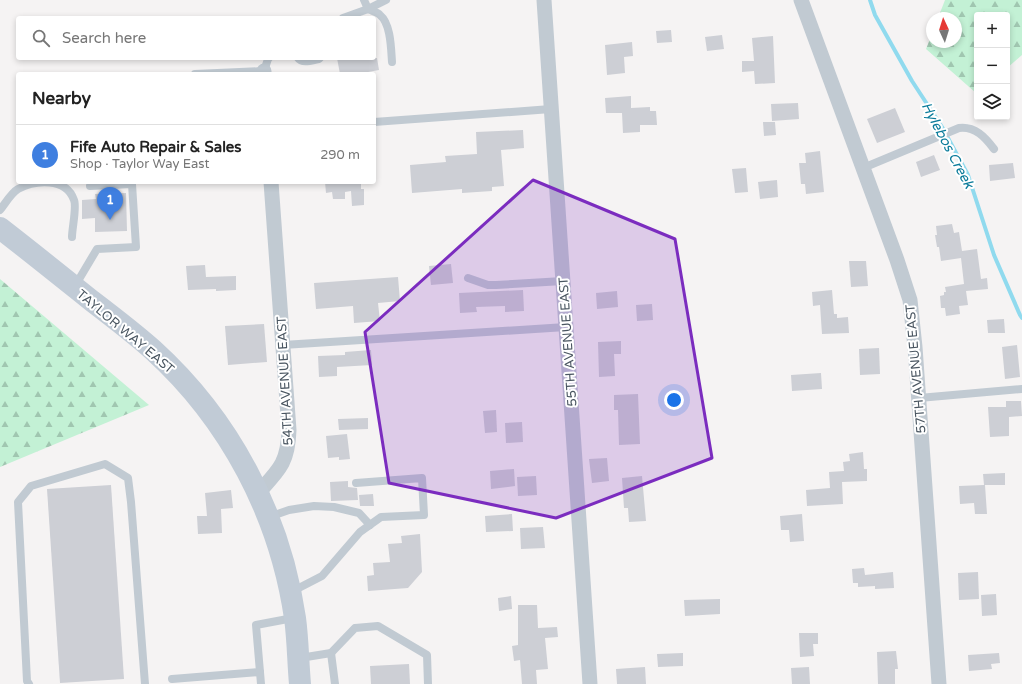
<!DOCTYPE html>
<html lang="en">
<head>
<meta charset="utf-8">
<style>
	:root { --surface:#fff; --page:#f2f2f2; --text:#222; --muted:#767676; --line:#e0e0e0; --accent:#1a73e8 }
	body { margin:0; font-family:"Varela Round",sans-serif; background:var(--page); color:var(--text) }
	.controls { position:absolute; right:12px; top:12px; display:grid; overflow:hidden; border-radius:4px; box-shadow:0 2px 6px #0003 }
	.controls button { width:36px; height:36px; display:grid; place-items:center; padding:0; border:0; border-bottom:1px solid var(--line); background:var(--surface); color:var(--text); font:20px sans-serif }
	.compass { position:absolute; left:926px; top:12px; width:36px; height:36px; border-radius:50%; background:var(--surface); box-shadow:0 2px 6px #0003; rotate:356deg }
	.you { position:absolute; left:674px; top:400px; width:14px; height:14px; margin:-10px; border:3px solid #fff; border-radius:50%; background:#1a73e8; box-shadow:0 0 0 6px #1a73e833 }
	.badge { display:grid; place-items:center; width:26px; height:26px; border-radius:50%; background:var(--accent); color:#fff; font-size:13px; font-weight:700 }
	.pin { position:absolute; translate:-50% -33px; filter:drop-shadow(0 1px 2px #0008) }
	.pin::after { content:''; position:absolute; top:21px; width:14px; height:12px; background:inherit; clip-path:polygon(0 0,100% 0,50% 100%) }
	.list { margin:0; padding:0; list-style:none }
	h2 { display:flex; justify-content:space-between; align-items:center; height:52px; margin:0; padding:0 16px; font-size:17px }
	h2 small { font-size:13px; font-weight:400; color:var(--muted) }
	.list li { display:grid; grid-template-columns:26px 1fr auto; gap:12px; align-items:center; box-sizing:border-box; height:60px; padding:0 16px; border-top:1px solid var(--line) }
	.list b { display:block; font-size:15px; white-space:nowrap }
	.list p { margin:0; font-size:13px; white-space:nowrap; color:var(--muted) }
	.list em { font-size:13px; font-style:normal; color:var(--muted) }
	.icon { flex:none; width:22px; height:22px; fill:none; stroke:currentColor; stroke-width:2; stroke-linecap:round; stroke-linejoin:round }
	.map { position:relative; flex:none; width:1022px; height:684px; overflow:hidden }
	.search { position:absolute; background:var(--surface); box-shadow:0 2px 6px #0003; left:16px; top:16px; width:360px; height:44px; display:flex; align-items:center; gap:10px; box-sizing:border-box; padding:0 14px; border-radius:4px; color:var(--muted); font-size:15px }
	.panel { position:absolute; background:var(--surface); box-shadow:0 2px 6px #0003; left:16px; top:72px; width:360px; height:112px; border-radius:4px }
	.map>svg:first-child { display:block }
	.forest { fill:url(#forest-firs) }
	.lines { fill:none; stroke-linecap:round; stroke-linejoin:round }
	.stream { stroke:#90daee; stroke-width:4 }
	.building { fill:#cdcfd5 }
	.service { stroke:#c1cad2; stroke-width:8 }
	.minor { stroke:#c1cad2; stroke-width:15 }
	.secondary { stroke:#c1cbd6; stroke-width:22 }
	.marked { fill:#7b2cbf; fill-opacity:0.2; stroke:#7b2cbf; stroke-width:3; stroke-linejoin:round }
	.labels { text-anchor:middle; stroke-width:4; stroke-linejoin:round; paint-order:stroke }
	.street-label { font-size:13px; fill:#4a5661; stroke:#fff }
	.water-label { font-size:14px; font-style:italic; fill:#0c7c9b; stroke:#fff }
</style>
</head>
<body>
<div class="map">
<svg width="1022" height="684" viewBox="0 0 1022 684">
	<defs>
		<pattern id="forest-firs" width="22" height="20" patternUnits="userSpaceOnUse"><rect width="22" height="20" fill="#c3f1d5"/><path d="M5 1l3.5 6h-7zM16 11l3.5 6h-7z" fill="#a0c6b0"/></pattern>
	</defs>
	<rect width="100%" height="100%" fill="#f5f3f3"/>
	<!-- forest -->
	<g class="forest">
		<path d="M945 0H1022V55L1007 68V15H977L976 93 926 49 932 34V42H956V18H938Z"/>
		<path d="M0 279 149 405 0 467Z"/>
	</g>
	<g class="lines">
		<!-- stream -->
		<path class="stream" d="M870 0 875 15 912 81 942 127 968 175 994 255 1020 315 1022 318"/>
	</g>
	<!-- building -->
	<g class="building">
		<path d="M671 30 672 42 657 43 656 31Z"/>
		<path d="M722 35 724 49 707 51 705 37Z"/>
		<path d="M773 36 775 83 755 84 754 71 742 72V61H754L752 38Z"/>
		<path d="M632 42 633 56 624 57 625 73 607 75 605 45Z"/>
		<path d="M337 58H377L379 70 357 74H340Z"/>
		<path d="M631 96V108L650 107V111H656L657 125H640V132L623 133 622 113H606L605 98Z"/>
		<path d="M798 103 799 119 772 121 771 104Z"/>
		<path d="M895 108 905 132 877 143 867 119Z"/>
		<path d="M763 122H775L776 135 764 136Z"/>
		<path d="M523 130 524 148 501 150 504 186 492 187V191L462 193V189L412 193 410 165 446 162 445 156 477 154 476 132Z"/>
		<path d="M820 151 824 192 806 194 805 184H801L799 163H806L805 153Z"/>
		<path d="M934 155 940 170 921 177 916 162Z"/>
		<path d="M1013 163 1015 178 990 181 989 165Z"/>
		<path d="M746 168 748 192 735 193 732 169Z"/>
		<path d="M777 180 778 197 760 199 758 182Z"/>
		<path d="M325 182H361V189H364V205L352 206 351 191 345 192V199H333L332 192 326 193Z"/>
		<path d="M126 193 127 231 95 232V218L82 219V200L96 199 95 194Z"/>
		<path d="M952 224 954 233 959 232 962 251 977 249 981 279 987 278 988 289 966 291 968 305 959 306 960 314 946 316 945 308H941L940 296 944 295V292H946L945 287 964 284 961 258 941 261 939 247H937L935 235H937L936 226Z"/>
		<path d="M849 261H866L868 286 851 287Z"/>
		<path d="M451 264 453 283 431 285 429 266Z"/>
		<path d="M205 265 206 277 236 276V290L216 291V289L188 290 186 266Z"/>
		<path d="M398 277 400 301 378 303 380 321 354 323 353 306 316 309 314 283Z"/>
		<path d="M523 290 524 311 505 312V306L476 307 477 312 460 313 459 293Z"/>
		<path d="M832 290 834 314H837V318L848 317 849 333 822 334 820 305 813 306 812 292Z"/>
		<path d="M617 291 618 307 597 309 596 293Z"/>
		<path d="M652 304 653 320 637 321 636 305Z"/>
		<path d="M1004 319 1005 333H988L987 320Z"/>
		<path d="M264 324 267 362 228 365 225 326Z"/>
		<path d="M621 341V354H614L615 376 599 377 598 342Z"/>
		<path d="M1017 345 1020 377 1005 379 1002 347Z"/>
		<path d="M879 348 880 374 860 375 859 349Z"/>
		<path d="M371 350 372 365 337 367V376L319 377 318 356 345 355V352Z"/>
		<path d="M821 373 822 389 792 391 791 375Z"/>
		<path d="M638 394 640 444 619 445 618 410H614V395Z"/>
		<path d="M1006 401H1021L1022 416 1009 417V436L990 437 988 407H1006Z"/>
		<path d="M496 410 497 432 485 433 483 411Z"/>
		<path d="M368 418V429L339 430 338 419Z"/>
		<path d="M522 422 523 442 506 443 505 423Z"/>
		<path d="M347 434 350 459 339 460V457L328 458 326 436Z"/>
		<path d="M863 452 864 469H867V481L842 482 843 504 807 506 806 490 830 488 829 472 844 471 843 462 850 461 849 454Z"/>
		<path d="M607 458 609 481 592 483 589 459Z"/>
		<path d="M514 469 515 486 491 489 490 471Z"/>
		<path d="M1005 473V485H985L987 514H975L974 503 960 504 959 486 984 485 983 474Z"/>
		<path d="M536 476 537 495 518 496 517 477Z"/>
		<path d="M642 476 646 521 629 522 628 508H624L622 478Z"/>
		<path d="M348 481V487L357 488 358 500 331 501 330 482Z"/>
		<path d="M111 485 124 679 60 683 47 489Z"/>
		<path d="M231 490 233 508 221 509 222 533 198 534 197 516H207L205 493Z"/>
		<path d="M373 494 374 506H360L359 495Z"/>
		<path d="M512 514 513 531 486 532 485 516Z"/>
		<path d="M802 514 804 541 790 542 789 530H781L780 516Z"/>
		<path d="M543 527 545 548 521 549 520 528Z"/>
		<path d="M420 534 422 572 408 588 368 591 367 576 374 575 373 563 390 562 388 544 402 543 401 536Z"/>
		<path d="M864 568 865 575 893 572 894 588 875 589V586L858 587V583H853L852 569Z"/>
		<path d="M978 572 979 599 959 600 958 573Z"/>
		<path d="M996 594 997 615 982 616 981 595Z"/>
		<path d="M511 596 512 609 499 611 498 598Z"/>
		<path d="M720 599V614L685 616 684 600Z"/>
		<path d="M518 605H537L538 628 557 627 558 637 545 638 548 669 536 670 537 684H522L520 660 514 661 512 646 518 645Z"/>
		<path d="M799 633H818V644H813L814 656 800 657Z"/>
		<path d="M896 651 898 669H895V684H878L877 652Z"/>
		<path d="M683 653V666L658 667 657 654Z"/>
		<path d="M999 653 1000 663 991 664 992 669 969 671 968 655Z"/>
		<path d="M409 664 410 684H371L370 666Z"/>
		<path d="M645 667 646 684H617L616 669Z"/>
		<path d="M809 667 810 684H792L791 668Z"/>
	</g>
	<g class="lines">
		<!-- service -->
		<g class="service">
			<path d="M364 0 368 9 386 0"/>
			<path d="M343 18 368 9C372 11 377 12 380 15 391 24 391 49 392 62"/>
			<path d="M298 58C302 64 313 60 319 59L320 58"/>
			<path d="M195 74 264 71 268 59 269 58"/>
			<path d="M374 122 551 109"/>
			<path d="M863 168 959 128C975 126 985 137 994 149"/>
			<path d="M0 210C5 204 11 193 18 189 35 180 66 177 74 200 77 207 72 228 72 237"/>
			<path d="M468 278 488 285H496L563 281"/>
			<path d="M75 286 97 249 136 247 132 184 90 186"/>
			<path d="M283 345 566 327"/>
			<path d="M919 398 1022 389"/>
			<path d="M269 517 289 510 314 506 334 507 359 513 370 525"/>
			<path d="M291 592 322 576 360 532 381 517 424 515 422 478 356 483"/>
			<path d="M331 653 335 684"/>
			<path d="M300 658 331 653 355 628 378 626 427 655 428 684"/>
			<path d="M172 679 260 672"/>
			<path d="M29 684 27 681 18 502 31 486 105 464 128 478 131 502 145 684"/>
			<path d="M261 684 256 625 293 618"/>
		</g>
		<!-- minor -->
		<g class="minor">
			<path d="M544 0 590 684"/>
			<path d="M801 0 897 260 910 300 915 347 939 684"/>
			<path d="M264 71V74"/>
			<path d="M258 493C279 470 288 463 289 430L271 182"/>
		</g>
		<!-- secondary -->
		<path class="secondary" d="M0 228C31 252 62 277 92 301 113 317 134 333 153 350 230 420 280 515 295 618 298 640 298 662 300 684"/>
	</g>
	<!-- marked area -->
	<path class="marked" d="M533 180 675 239 712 458 556 518 389 483 365 332Z"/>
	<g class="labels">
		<!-- street labels -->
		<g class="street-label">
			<text transform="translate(126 331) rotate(40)" y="5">TAYLOR WAY EAST</text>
			<text transform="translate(567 342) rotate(-94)" y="5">55TH AVENUE EAST</text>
			<text transform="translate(915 369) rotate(-95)" y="5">57TH AVENUE EAST</text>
			<text transform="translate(284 381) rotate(-93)" y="5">54TH AVENUE EAST</text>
		</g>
		<!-- water labels -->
		<g class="water-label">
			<text transform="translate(948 145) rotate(62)" y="5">Hylebos Creek</text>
		</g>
	</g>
</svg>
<div class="controls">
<button>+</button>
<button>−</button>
<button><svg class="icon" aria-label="layers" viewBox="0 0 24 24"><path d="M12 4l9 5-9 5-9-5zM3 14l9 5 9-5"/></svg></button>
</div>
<svg class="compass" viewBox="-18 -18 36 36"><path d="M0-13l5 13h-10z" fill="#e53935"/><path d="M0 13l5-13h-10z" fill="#767676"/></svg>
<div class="you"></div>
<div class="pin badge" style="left:110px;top:220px;background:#3f7fe0">1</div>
<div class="search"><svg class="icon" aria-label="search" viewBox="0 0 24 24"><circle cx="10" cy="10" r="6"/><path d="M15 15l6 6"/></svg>Search here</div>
<section class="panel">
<h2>Nearby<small></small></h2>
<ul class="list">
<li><span class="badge" style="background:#3f7fe0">1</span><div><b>Fife Auto Repair &amp; Sales</b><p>Shop · Taylor Way East</p></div><em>290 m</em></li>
</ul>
</section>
</div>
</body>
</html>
